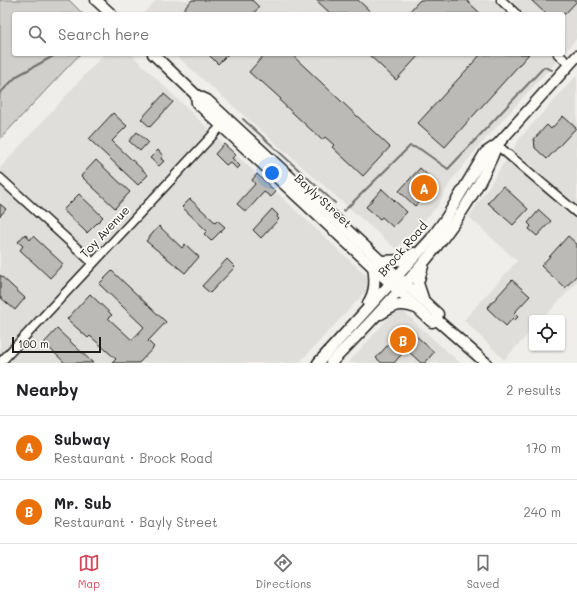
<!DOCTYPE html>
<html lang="en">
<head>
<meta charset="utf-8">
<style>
	:root { --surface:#fff; --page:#f2f2f2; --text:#202124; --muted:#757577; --line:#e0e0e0; --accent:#d1495b }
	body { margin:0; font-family:Mali,sans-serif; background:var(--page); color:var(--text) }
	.controls { position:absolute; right:12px; bottom:12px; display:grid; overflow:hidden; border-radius:4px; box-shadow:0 1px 3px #0004 }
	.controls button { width:36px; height:36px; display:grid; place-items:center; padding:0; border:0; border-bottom:1px solid var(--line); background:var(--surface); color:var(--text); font:20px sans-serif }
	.scale { position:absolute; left:12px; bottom:10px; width:89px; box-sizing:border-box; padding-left:4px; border:2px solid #1c1c1c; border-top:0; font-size:11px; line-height:14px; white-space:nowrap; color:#1c1c1c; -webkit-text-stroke:3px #fdfcf7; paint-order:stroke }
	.you { position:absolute; left:272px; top:173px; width:14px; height:14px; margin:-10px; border:3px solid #fff; border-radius:50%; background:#1a73e8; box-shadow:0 0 0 6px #1a73e833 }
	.badge { display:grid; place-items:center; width:26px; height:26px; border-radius:50%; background:var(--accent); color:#fff; font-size:13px; font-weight:700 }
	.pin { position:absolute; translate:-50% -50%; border:2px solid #fff; box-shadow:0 1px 4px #0006 }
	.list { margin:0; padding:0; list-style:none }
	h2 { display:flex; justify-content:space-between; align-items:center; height:52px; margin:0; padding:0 16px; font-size:17px }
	h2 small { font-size:13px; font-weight:400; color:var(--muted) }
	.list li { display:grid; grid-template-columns:26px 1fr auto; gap:12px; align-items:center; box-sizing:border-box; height:64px; padding:0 16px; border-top:1px solid var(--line) }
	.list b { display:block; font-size:15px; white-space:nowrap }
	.list p { margin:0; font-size:13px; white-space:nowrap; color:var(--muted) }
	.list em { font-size:13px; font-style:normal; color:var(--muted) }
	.icon { flex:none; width:22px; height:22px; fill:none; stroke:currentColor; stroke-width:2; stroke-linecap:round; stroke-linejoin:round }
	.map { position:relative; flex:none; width:577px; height:363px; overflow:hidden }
	.search { position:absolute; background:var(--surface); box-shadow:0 1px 3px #0004; left:12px; right:12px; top:12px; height:44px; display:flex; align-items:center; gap:10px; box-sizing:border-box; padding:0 14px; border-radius:4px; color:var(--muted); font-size:15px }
	.sheet { height:180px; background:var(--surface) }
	nav { display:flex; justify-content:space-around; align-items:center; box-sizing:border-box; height:56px; border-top:1px solid var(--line); background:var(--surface); font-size:11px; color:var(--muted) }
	nav a { display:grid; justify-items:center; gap:2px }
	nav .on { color:var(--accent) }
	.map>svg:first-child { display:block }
	.built { fill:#e0deda }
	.green { fill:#d0cfcc; stroke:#767674 }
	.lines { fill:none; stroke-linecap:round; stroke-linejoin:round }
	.stream { stroke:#706f6d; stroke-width:2 }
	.building { fill:#bbbab6; stroke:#1c1c1c }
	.minor-casing { stroke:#1c1c1c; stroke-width:11 }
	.major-casing { stroke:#1c1c1c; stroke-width:13 }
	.minor { stroke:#fdfcf7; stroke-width:8 }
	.major { stroke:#fdfcf7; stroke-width:10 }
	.labels { text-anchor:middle; stroke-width:3.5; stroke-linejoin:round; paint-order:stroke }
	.street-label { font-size:12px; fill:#1c1c1c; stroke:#fdfcf7 }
</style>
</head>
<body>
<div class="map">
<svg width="577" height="363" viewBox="0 0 577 363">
	<rect width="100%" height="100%" fill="#f0eeea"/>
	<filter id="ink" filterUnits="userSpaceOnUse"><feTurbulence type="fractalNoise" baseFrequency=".025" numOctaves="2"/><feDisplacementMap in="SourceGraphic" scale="8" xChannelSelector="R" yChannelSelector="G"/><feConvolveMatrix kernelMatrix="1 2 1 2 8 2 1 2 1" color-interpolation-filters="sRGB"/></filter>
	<g filter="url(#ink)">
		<!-- built -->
		<g class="built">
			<path d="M156 0H577V38L563 54V14H143Z"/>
			<path d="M104 54H131L220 140 367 276 369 288 299 363H0V168Z"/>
			<path d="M174 54H563L480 145 451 181 437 207 396 249Z"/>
			<path d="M577 75V282L543 318H532V330L504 360 464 320 517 261 469 217 520 138Z"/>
			<path d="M403 311 431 337 460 363H348L392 314Z"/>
		</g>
		<!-- green -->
		<path class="green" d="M0 0H69L83 14H14V54H80L0 139Z"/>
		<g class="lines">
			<!-- stream -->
			<g class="stream">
				<path d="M0 93 17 76 57 54"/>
				<path d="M243 119 335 203"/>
				<path d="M343 210 344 211 410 146 420 149 448 169 544 67 552 70"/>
			</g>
		</g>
		<!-- building -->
		<g class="building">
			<path d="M192 0H252L259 7 253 14H185L182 11Z"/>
			<path d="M316 0H358L373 14H331Z"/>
			<path d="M420 0H466L481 14H407Z"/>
			<path d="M531 0H577V1L565 14H546Z"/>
			<path d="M208 54H228L218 64Z"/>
			<path d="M265 54H291L390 147 363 176 332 147 334 145 325 137 322 140 280 101 281 99 261 81 260 82 249 72Z"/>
			<path d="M368 54H420L396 80Z"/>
			<path d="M481 54H529L445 147 418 123Z"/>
			<path d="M164 94 173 102 150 127 141 119Z"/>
			<path d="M113 113 127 126 112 141 148 175 138 185 89 139Z"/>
			<path d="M563 116 576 128 547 159 535 148 534 139 547 125 551 129Z"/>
			<path d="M137 132 148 142 140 151 129 141Z"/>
			<path d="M224 144 236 155 232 158 240 166 237 169 230 162 226 165 215 154Z"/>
			<path d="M158 150 163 156 161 159 164 161 159 166 150 158Z"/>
			<path d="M96 160 130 192 115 208 81 176Z"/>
			<path d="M420 168 436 183 415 206 399 191Z"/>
			<path d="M257 174 276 192 271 197 264 192 246 212 237 204 255 184 252 180Z"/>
			<path d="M503 186 528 209 513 225 488 203Z"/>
			<path d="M382 189 407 212 393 227 382 217 380 219 366 207Z"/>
			<path d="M79 194 103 217 87 233 63 210Z"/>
			<path d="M190 199 215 222 217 220 225 227 211 241 204 234 207 231 182 207Z"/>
			<path d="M0 204 6 209 0 216Z"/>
			<path d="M272 209 278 215 277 217 279 219 261 238 253 230Z"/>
			<path d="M539 210 551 221 537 236 529 229 531 226 528 223Z"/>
			<path d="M159 226 182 248 185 244 199 257 185 273 146 241Z"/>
			<path d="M25 234 30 240 33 236 63 264 50 278 20 250 23 246 18 242Z"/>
			<path d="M568 236 577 244V275L565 288 541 266Z"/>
			<path d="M227 259 235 267 210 293 202 286Z"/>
			<path d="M112 271 166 322 148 341 154 347 139 363H112L116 359 90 336 88 338 67 319 90 294 112 315 108 318 132 340 144 327 99 284Z"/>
			<path d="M0 275 25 298 15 310 0 297Z"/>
			<path d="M512 280 530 296 514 313 518 317 515 320 513 318 506 326 487 308Z"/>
			<path d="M57 329 93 363H65L44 343Z"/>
			<path d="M415 335 434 352 425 363H421L406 349 394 363H382L376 358 396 336Z"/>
		</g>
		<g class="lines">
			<defs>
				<g id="minor">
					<path d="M501 0 516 14"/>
					<path d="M558 54 569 64"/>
					<path d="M497 145 577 213"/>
					<path d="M0 178 93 263"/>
					<path d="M0 363 225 122"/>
				</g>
				<g id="major">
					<path d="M96 0 111 14"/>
					<path d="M153 54 196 95 207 100 438 314 437 320"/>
					<path d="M196 95 197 103 432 322 437 320"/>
					<path d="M382 261 404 260 414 253"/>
					<path d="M423 266 418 283 423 298"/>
					<path d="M368 303C376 291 375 280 373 265"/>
					<path d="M381 314C394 305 401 302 416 308"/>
					<path d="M437 320 486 363"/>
					<path d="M318 363 431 239 446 218 485 153 497 145 577 56"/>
					<path d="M331 363C392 299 465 228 497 145"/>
				</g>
			</defs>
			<!-- minor casing -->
			<use href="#minor" class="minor-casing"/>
			<!-- major casing -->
			<use href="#major" class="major-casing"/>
			<!-- minor -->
			<use href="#minor" class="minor"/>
			<!-- major -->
			<use href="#major" class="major"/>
		</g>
	</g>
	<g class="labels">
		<!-- street labels -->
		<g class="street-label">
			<text transform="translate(323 201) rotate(43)" y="4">Bayly Street</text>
			<text transform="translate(105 232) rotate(-47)" y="4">Toy Avenue</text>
			<text transform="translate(403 249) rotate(-49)" y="4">Brock Road</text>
		</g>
	</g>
</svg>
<div class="controls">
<button><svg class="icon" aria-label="locate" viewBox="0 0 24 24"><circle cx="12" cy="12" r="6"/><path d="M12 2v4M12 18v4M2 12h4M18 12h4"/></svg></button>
</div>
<div class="scale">100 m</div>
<div class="you"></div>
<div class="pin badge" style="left:424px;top:188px;background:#e8710a">A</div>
<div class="pin badge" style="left:403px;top:340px;background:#e8710a">B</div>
<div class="search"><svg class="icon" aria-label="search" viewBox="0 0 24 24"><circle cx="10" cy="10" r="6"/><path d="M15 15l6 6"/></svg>Search here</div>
</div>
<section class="sheet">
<h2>Nearby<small>2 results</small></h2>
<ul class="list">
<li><span class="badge" style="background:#e8710a">A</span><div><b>Subway</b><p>Restaurant · Brock Road</p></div><em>170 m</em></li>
<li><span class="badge" style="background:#e8710a">B</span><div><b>Mr. Sub</b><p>Restaurant · Bayly Street</p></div><em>240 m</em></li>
</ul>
</section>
<nav>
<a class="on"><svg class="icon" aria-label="map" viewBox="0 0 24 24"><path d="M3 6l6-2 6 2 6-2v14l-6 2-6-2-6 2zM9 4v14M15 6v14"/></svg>Map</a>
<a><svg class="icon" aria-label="directions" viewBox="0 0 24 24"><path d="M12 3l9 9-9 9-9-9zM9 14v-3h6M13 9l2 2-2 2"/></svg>Directions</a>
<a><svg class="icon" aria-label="saved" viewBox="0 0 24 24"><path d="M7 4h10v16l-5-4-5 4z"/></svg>Saved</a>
</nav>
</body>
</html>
